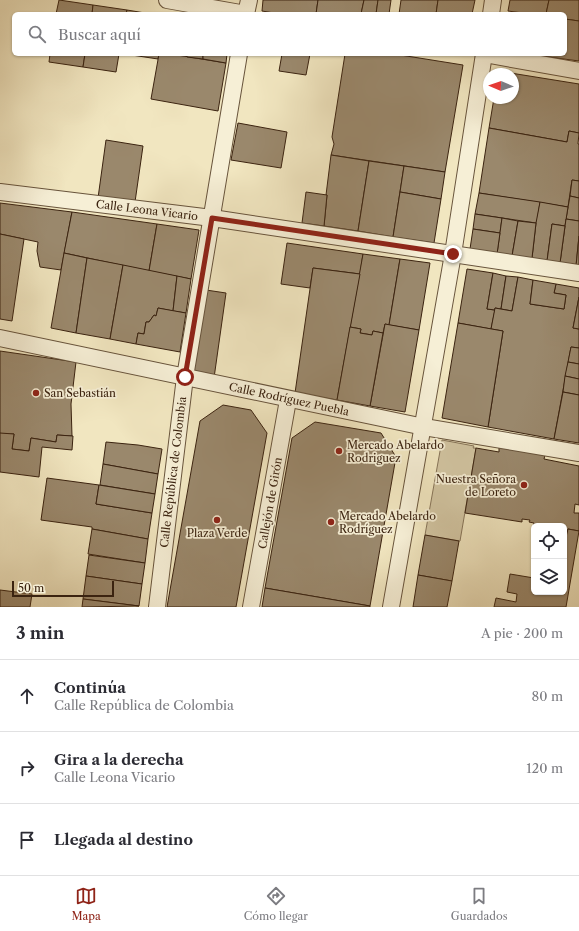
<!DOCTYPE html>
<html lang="es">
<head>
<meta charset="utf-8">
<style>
	:root { --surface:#fff; --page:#f7f7f7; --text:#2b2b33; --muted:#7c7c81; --line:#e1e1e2; --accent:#8f2418 }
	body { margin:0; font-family:"Libre Caslon Text",serif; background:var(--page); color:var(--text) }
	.controls { position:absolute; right:12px; bottom:12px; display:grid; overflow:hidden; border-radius:6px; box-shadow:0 1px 3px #0004 }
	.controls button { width:36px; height:36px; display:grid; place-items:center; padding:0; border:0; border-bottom:1px solid var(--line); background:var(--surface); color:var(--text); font:20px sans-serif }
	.compass { position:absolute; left:483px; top:68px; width:36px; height:36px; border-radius:50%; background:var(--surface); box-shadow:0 1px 3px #0004; rotate:272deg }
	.scale { position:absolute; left:12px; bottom:10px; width:102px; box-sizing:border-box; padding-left:4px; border:2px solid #3b2310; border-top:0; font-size:11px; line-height:14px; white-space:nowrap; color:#3b2310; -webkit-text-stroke:3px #f6efd6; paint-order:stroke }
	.stop { position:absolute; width:12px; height:12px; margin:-9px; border:3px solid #8f2418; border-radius:50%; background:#fff }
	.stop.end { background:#8f2418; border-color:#fff; box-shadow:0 1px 4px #0008 }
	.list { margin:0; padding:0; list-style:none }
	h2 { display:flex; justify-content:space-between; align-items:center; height:52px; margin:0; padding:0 16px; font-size:17px }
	h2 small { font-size:13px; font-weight:400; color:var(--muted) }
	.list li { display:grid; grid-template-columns:26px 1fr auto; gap:12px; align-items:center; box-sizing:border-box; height:72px; padding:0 16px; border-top:1px solid var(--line) }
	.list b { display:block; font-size:15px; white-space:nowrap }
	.list p { margin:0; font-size:13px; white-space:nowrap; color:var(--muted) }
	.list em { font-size:13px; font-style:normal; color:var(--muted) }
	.icon { flex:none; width:22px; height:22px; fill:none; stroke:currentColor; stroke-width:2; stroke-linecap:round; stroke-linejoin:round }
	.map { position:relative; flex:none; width:579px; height:607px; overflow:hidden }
	.search { position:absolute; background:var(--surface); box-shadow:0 1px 3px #0004; left:12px; right:12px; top:12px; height:44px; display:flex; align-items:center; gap:10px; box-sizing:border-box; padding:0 14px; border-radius:6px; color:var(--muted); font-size:15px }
	.sheet { height:268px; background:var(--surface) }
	nav { display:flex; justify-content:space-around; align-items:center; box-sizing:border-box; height:56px; border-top:1px solid var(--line); background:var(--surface); font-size:11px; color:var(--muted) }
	nav a { display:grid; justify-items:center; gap:2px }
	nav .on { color:var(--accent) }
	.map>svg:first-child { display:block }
	.green { fill:#d2c5a2; stroke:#867459 }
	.building { fill:#9a886c; stroke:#3b2310 }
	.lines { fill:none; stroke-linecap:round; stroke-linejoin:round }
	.minor-casing { stroke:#68543c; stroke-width:18 }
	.minor { stroke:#f6efd6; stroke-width:16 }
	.route { stroke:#8f2418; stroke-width:5 }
	.poi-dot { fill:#8f2418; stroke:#f6efd6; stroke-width:1.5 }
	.labels { text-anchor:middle; stroke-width:3.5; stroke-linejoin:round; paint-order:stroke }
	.street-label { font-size:11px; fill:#3b2310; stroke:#f6efd6 }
	.poi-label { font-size:11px; fill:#3b2310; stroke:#f6efd6; text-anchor:start }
</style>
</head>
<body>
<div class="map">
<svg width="579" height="607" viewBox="0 0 579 607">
	<rect width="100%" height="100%" fill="#f1e6c0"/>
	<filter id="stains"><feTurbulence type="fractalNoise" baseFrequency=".005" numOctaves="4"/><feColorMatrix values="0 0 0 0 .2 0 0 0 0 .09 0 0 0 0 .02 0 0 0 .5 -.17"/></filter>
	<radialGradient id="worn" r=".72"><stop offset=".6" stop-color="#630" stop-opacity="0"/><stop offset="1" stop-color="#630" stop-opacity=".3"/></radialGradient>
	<!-- green -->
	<path class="green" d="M442 440 474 446 473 448H476L460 541 425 535Z"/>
	<!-- building -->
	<g class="building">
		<path d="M59 0 93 5 92 14H56Z"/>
		<path d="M263 0H318L316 14H280L262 11Z"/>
		<path d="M318 0H364L361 14H316Z"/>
		<path d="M364 0H378L376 14H361Z"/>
		<path d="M378 0H391L389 14H376Z"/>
		<path d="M401 0H438L436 14H399Z"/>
		<path d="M438 0H475L472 14H436Z"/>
		<path d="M510 0H549L546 14H530L508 11Z"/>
		<path d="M549 0H579V21L565 19V14H546Z"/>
		<path d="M93 5 127 10 126 14H92Z"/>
		<path d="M127 10 151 14H126Z"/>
		<path d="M565 19 579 21V61L526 54H565Z"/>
		<path d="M50 54H85L83 67 49 62Z"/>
		<path d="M85 54H119L116 72 83 67Z"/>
		<path d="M125 54H159L158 59Z"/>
		<path d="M159 54H171L226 63 218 111 151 99Z"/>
		<path d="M187 54H203V59L187 57Z"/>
		<path d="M203 54H227L226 63 203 59Z"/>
		<path d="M282 54H310L306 75 279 71Z"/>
		<path d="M345 54H394L463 65 445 172 331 155 334 144 332 137Z"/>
		<path d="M498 71 579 84V133L569 131 567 142 489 128 494 98H513V74H498Z"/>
		<path d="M238 123 287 132 281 168 231 160Z"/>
		<path d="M489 128 567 142 569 131 579 133 578 144H579V181L572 180 568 207 479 193Z"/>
		<path d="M106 140 143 146 135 202 98 198Z"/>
		<path d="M331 155 369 161 358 231 324 226 327 195H326Z"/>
		<path d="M369 161 404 166 393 237 358 231Z"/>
		<path d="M404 166 445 172 441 199 400 192Z"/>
		<path d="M572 180 579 181V198L570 196Z"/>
		<path d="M306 192 327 195 324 226 302 223Z"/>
		<path d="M400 192 441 199 434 243 393 237Z"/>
		<path d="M479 193 540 202 537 222 536 223 475 214Z"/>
		<path d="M570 196 579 198V221L566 219Z"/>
		<path d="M540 202 568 207 565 226 552 224 547 261 532 258 536 223Z"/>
		<path d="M0 203 72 212 61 270 40 267 37 251 38 242 0 234Z"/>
		<path d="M72 212 157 224 149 271 64 253Z"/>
		<path d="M475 214 502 218 500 233 473 229Z"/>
		<path d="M502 218 518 221 512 256 497 254Z"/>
		<path d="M566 219 579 221V236L576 266 560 263Z"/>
		<path d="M518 221 536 223 532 258 512 256Z"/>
		<path d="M157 224 199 230 191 279 149 271Z"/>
		<path d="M552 224 565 226 560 263 547 261Z"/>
		<path d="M473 229 500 233 497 254 470 249Z"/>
		<path d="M0 234 24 239 12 321 0 319Z"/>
		<path d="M579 236V266H576Z"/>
		<path d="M287 243 363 254 360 274 313 268 310 288 281 284Z"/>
		<path d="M64 253 87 258 76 333 51 328Z"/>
		<path d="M363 254 400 259 389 325 385 324 383 333 373 331 372 335 360 333 361 329 350 327Z"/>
		<path d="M87 258 123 265 110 339 76 333Z"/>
		<path d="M400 259 430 263 419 330 389 325Z"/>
		<path d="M123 265 177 276 173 311 158 308 156 316 154 315 149 322H146L144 334 138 333 136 344 110 339Z"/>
		<path d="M313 268 360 274 337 400 295 393Z"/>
		<path d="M467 269 493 273 487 309 495 310 491 329 458 323Z"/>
		<path d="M493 273 506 276 501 309 495 308V310L487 309Z"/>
		<path d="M177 276 191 279 186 313 173 311Z"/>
		<path d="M506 276 518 277 512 311 501 309Z"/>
		<path d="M518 277 533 280 530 304 564 309 566 295 554 293 556 284 579 288V297L573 328 579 329V348L571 347 554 439 488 427 503 331 491 329 495 308 512 311Z"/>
		<path d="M533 280 556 284 554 293 566 295 564 309 530 304Z"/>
		<path d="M206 290 226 293 214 378 192 375Z"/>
		<path d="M579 297V329L573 328Z"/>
		<path d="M158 308 186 313 180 352 136 344 138 333 144 334 146 322H149L154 315 156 316Z"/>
		<path d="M458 323 503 331 488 427 442 418Z"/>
		<path d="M385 324 419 330 405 412 370 406Z"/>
		<path d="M350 327 361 329 360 333 372 335 373 331 383 333 370 406 337 400Z"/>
		<path d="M571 347 579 348V364L568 362Z"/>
		<path d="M0 351 76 362 71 404 72 436 57 435 56 442 31 438 29 451 12 449 14 434H0Z"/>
		<path d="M568 362 579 364V379L565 376Z"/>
		<path d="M565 376 579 379V395L563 392Z"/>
		<path d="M563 392 579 395V443L554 439Z"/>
		<path d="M223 405 251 410 267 433 236 607H167L200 421Z"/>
		<path d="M315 422 381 433 396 457 370 606 265 588 292 438Z"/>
		<path d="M0 433 14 434 12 449 29 451 31 438 56 442 57 435 73 436 72 450 42 447 39 477 0 472Z"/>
		<path d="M106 442 138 445 162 449 158 474 103 464Z"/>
		<path d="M499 447 545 455 544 459 579 466V505L575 504 574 513H579V531L568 529 565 545 564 526H534V539H532L534 523 529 522 530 520 522 519V522L465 513 476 448 499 452Z"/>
		<path d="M103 464 158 474 155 494 100 485Z"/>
		<path d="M47 478 99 485 96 504 152 513 148 539 92 529V527L41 520Z"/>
		<path d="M99 485 155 494 152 513 96 504Z"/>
		<path d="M92 529 148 539 145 563 88 554Z"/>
		<path d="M568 529 579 531 566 607H494L496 598 516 602 517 594 507 592 510 574 534 578V592H564V545Z"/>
		<path d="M425 535 459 541 452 581 418 575Z"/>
		<path d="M89 555 145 563 142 584 86 576Z"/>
		<path d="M418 575 452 581 447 607H413Z"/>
		<path d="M86 576 142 584 139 606 83 599Z"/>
		<path d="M265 588 370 606V607H262Z"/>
		<path d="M0 590 32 594 30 607H0Z"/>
		<path d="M83 599 139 606 82 607Z"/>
	</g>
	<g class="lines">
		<defs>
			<g id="minor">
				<path d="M167 0 246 14"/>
				<path d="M246 14 249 0"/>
				<path d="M491 14 493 0"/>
				<path d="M484 54 579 71"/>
				<path d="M0 192 212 218 579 273"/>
				<path d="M0 338 424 427 579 453"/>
				<path d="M157 607 185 377 239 54"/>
				<path d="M251 607 288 400"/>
				<path d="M391 607 453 254 484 54"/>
			</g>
		</defs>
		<!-- minor casing -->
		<use href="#minor" class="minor-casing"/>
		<!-- minor -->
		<use href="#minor" class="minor"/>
	</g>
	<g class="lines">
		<!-- route -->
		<path class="route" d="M185 377 212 218 453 254"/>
	</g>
	<!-- markers -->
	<g class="poi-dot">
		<circle cx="36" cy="393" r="4"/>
		<circle cx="339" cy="451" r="4"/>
		<circle cx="524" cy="485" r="4"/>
		<circle cx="217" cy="520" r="4"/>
		<circle cx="331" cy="522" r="4"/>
	</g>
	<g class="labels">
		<!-- street labels -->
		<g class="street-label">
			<text transform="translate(147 210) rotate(7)" y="4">Calle Leona Vicario</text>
			<text transform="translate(289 399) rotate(12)" y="4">Calle Rodríguez Puebla</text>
			<text transform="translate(173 472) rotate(-83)" y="4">Calle República de Colombia</text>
			<text transform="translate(270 503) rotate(-80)" y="4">Callejón de Girón</text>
		</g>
		<!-- poi labels -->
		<g class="poi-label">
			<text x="44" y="397">San Sebastián</text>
			<text x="347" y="449">Mercado Abelardo<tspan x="347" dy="13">Rodriguez</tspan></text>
			<text x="516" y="483" text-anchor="end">Nuestra Señora<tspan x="516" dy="13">de Loreto</tspan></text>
			<text x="339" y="520">Mercado Abelardo<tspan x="339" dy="13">Rodríguez</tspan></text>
			<text x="217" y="537" text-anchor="middle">Plaza Verde</text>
		</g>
	</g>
	<rect width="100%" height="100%" filter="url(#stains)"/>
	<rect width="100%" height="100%" fill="url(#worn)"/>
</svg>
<div class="controls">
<button><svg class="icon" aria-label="locate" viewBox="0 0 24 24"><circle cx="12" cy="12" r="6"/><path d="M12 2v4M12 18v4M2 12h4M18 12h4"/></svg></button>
<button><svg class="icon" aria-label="layers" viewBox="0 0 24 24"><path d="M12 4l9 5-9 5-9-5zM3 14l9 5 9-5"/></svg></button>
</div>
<svg class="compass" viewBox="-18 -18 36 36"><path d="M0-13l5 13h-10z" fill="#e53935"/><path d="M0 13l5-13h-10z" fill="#7c7c81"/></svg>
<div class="scale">50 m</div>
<div class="stop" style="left:185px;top:377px"></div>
<div class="stop end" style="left:453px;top:254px"></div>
<div class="search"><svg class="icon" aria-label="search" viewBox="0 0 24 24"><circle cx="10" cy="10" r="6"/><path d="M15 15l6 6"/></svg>Buscar aquí</div>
</div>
<section class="sheet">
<h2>3 min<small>A pie · 200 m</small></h2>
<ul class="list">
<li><svg class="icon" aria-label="ahead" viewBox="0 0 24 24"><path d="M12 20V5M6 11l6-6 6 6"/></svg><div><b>Continúa</b><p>Calle República de Colombia</p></div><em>80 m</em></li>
<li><svg class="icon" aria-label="right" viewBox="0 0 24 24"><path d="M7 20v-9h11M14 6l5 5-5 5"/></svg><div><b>Gira a la derecha</b><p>Calle Leona Vicario</p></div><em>120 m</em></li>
<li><svg class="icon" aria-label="arrive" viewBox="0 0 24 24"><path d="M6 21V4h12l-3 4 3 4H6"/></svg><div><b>Llegada al destino</b></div></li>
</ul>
</section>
<nav>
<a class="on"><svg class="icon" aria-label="map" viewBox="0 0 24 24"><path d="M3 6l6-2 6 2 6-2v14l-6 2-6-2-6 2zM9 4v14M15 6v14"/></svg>Mapa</a>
<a><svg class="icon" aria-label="directions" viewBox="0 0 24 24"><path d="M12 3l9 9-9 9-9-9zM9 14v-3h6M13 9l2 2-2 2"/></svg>Cómo llegar</a>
<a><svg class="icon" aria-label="saved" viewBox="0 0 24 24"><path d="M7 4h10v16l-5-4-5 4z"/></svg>Guardados</a>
</nav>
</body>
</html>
